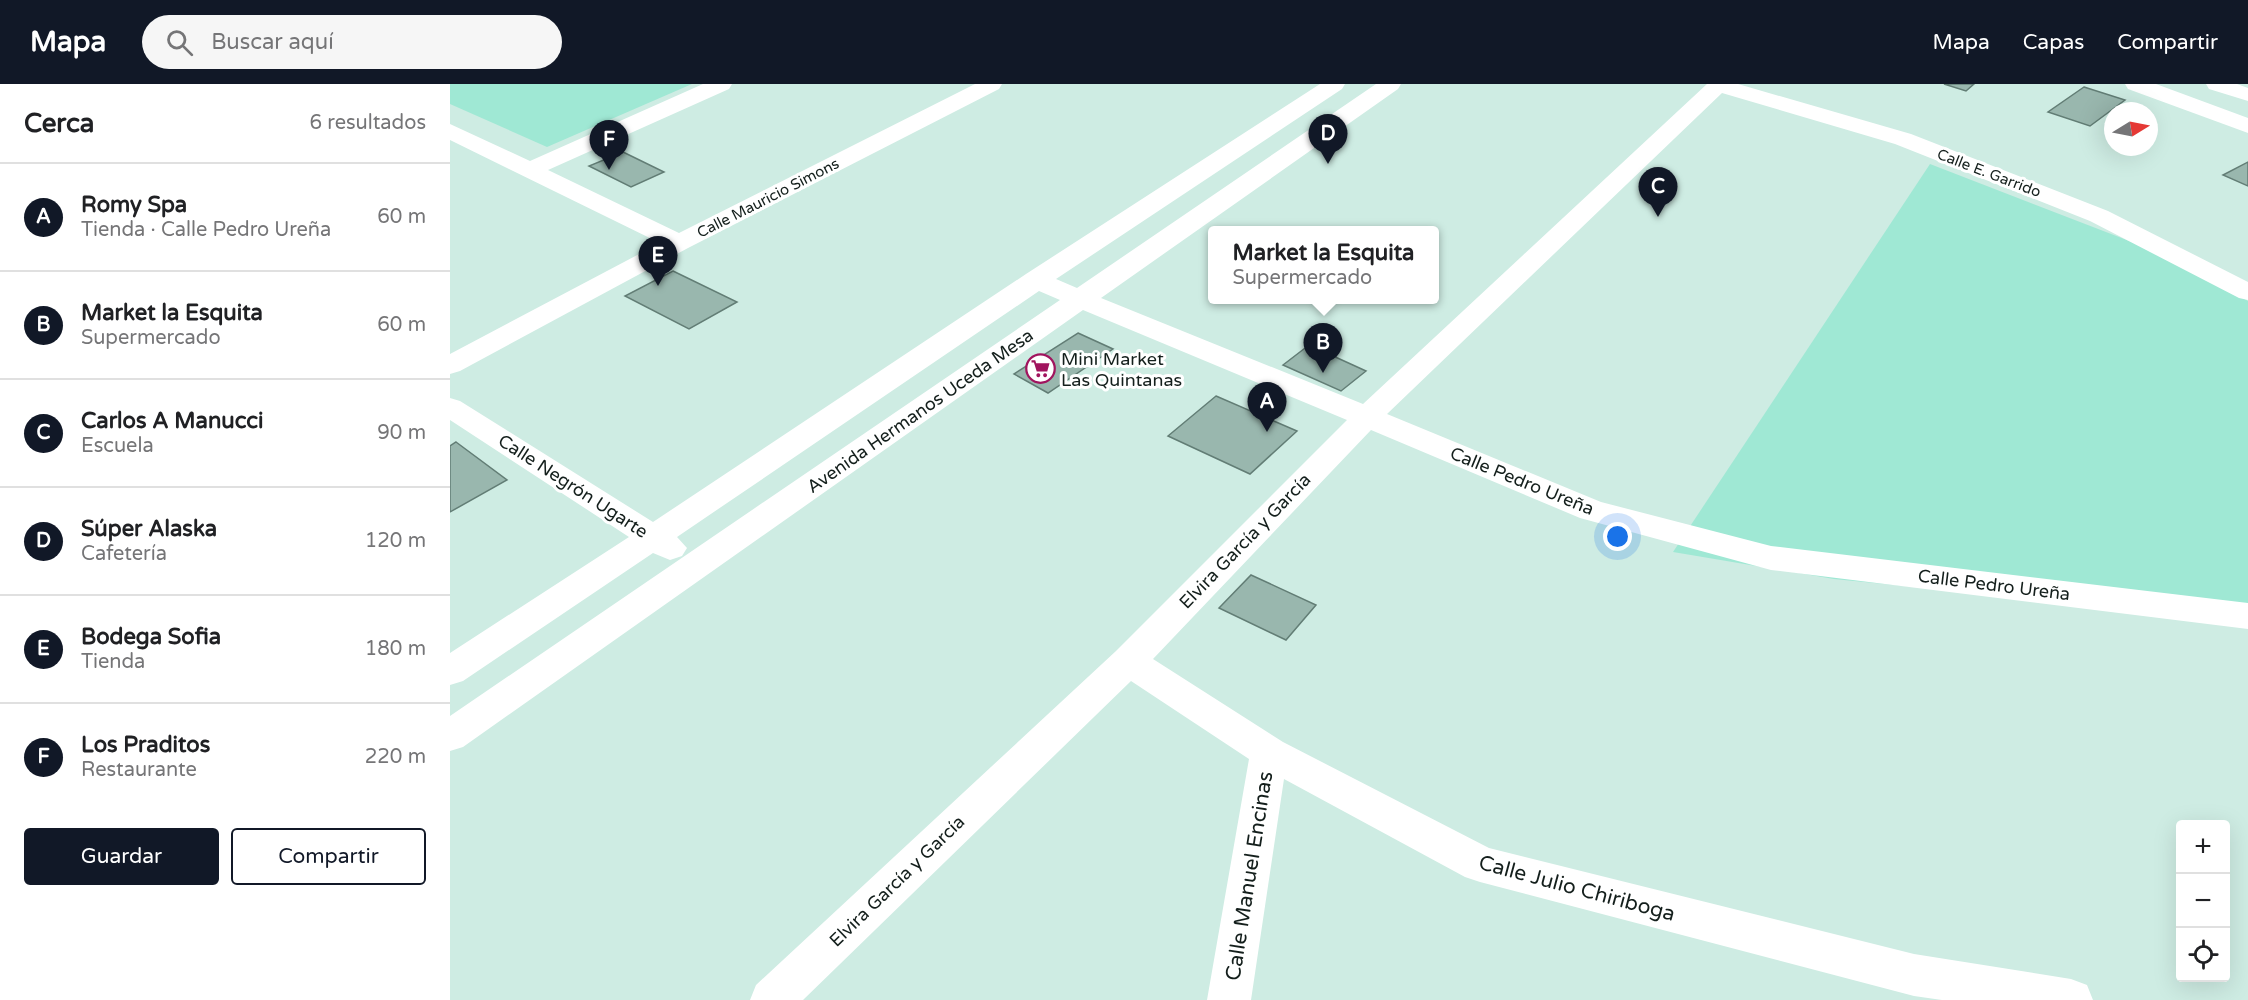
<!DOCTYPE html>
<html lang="es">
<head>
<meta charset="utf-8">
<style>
	:root { --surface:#fff; --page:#f6f6f6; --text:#202124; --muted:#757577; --line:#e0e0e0; --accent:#111827 }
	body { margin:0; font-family:"Varela Round",sans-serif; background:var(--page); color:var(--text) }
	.controls { position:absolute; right:18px; bottom:18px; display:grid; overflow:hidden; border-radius:6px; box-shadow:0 6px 24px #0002 }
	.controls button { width:54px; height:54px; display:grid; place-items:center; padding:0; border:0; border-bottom:2px solid var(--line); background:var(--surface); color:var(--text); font:30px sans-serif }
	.compass { position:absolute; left:1654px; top:18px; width:54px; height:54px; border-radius:50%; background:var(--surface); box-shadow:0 6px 24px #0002; rotate:80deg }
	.you { position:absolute; left:1168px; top:453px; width:21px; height:21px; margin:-15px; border:4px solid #fff; border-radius:50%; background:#1a73e8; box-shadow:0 0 0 9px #1a73e833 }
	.badge { display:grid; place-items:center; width:39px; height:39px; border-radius:50%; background:var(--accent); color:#fff; font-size:20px; font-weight:700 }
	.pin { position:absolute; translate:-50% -50px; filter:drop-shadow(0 2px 3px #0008) }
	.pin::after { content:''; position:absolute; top:32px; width:21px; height:18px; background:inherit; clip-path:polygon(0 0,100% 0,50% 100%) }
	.popup { position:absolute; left:758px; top:142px; width:231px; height:78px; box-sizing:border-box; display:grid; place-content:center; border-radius:6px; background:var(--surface); filter:drop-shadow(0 2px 4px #0005); font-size:20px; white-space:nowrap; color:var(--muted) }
	.popup b { font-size:22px; color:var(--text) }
	.popup::after { content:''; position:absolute; left:50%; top:100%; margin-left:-12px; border:12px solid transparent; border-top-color:var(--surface) }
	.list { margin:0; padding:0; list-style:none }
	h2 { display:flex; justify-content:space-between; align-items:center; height:78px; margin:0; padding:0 24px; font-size:26px }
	h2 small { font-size:20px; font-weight:400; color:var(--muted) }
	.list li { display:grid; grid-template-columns:39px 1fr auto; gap:18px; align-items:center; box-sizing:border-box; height:108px; padding:0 24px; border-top:2px solid var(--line) }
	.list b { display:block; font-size:22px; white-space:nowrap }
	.list p { margin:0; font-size:20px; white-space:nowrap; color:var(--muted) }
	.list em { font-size:20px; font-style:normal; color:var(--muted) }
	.actions { display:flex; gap:12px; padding:18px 24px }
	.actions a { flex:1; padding:14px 0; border:2px solid var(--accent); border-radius:6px; text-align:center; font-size:21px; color:var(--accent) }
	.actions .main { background:var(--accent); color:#fff }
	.icon { flex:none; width:33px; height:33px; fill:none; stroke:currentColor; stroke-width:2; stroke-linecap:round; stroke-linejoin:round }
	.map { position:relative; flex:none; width:1798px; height:916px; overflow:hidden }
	header { display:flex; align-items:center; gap:36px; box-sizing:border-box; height:84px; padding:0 30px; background:var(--accent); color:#fff }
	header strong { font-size:28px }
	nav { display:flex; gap:33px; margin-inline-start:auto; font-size:21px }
	.search { width:420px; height:54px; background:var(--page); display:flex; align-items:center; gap:15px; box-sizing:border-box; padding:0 21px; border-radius:33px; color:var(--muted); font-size:22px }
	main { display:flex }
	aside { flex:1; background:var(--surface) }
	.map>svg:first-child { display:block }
	.green { fill:#9fe8d4 }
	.building { fill:#99b7ae; stroke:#627d75; stroke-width:1.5 }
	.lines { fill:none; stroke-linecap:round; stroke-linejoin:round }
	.minor { fill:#fff; fill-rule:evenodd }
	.major { fill:#fff; fill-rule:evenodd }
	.labels { text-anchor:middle; stroke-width:6; stroke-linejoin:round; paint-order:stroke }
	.far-street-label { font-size:15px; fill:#141f1c; stroke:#fff }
	.poi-label { font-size:18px; fill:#141f1c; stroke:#fff; text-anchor:start }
	.street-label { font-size:18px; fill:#141f1c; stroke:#fff }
	.near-street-label { font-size:21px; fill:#141f1c; stroke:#fff }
</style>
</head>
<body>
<header>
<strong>Mapa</strong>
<div class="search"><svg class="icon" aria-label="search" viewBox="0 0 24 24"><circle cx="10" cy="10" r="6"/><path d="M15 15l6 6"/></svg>Buscar aquí</div>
<nav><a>Mapa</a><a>Capas</a><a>Compartir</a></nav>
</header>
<main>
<aside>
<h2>Cerca<small>6 resultados</small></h2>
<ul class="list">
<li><span class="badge">A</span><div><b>Romy Spa</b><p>Tienda · Calle Pedro Ureña</p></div><em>60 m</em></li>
<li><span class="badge">B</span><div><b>Market la Esquita</b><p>Supermercado</p></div><em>60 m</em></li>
<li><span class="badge">C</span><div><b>Carlos A Manucci</b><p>Escuela</p></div><em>90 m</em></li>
<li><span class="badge">D</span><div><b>Súper Alaska</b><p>Cafetería</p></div><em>120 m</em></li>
<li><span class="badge">E</span><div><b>Bodega Sofia</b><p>Tienda</p></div><em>180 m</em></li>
<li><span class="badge">F</span><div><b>Los Praditos</b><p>Restaurante</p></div><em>220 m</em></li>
</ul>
<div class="actions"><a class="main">Guardar</a><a>Compartir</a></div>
</aside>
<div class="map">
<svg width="1798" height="916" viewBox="0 0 1798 916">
	<rect width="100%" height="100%" fill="#ceece3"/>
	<!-- green -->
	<g class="green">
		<path d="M0 0H242L97 63 0 20Z"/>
		<path d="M1480 80 1726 175 1798 217V536L1384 495 1223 468Z"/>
	</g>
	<!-- building -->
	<g class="building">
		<path d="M1494 0H1524L1516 7Z"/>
		<path d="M1634 3 1675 16 1640 42 1598 28Z"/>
		<path d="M173 68 214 88 181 103 139 82Z"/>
		<path d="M1798 78V102L1773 91Z"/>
		<path d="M223 187 287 218 239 245 175 212Z"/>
		<path d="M628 249 663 265 598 309 564 290Z"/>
		<path d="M859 261 916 287 891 307 833 281Z"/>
		<path d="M766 312 847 347 800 390 718 352Z"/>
		<path d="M6 358 57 396 0 428V362Z"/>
		<path d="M801 491 866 521 836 556 769 524Z"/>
	</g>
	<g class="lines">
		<!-- minor -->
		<g class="minor">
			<path d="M253 0H282L279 5 98 86 229 149 525 0H552L549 5 238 164 10 287 0 290V270L210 159 0 56V40L80 77Z"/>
			<path d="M870 0H895L892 5 606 195 627 204 926 0H951L948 5 651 214 913 320 1257 0H1288L1461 50 1658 127 1798 198V216L1789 214 1640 137 1445 60 1272 9 937 330 1151 418 1321 462 1798 519V545L1321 486 1130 434 921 346 703 575 833 658 1039 764 1464 870 1621 895 1637 901 1643 916H1492L1464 912 1030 798 1015 793 834 695 801 916H757L799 675 681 597 353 916H300L306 901 666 567 897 336 633 226 13 663 0 667V632L610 216 589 207 227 453 237 464 232 472 220 476 203 469 13 597 0 601V569L179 453 0 336V314L10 317 203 438 576 190Z"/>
		</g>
		<!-- major -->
		<g class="major">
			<path d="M1675 0H1706L1798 34V49L1678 5Z"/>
			<path d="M1756 0H1787L1798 4V17L1759 5Z"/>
		</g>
	</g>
	<!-- icons -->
	<defs>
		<symbol id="supermarket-ring" viewBox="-11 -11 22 22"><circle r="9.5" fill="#fff" stroke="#a1145e" stroke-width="1.5"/><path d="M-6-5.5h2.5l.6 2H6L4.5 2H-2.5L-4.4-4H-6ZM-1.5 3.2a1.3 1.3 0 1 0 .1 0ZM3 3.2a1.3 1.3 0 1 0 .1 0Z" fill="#a1145e"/></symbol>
	</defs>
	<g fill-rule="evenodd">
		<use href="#supermarket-ring" x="574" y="268" width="33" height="33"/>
	</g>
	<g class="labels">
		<!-- far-street labels -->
		<g class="far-street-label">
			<text transform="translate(1539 89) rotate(21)" y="5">Calle E. Garrido</text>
			<text transform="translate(318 114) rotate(-27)" y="5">Calle Mauricio Simons</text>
		</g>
		<!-- poi labels -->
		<g class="poi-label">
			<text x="611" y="281">Mini Market<tspan x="611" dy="21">Las Quintanas</tspan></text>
		</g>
		<!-- street labels -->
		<g class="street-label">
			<text transform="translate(470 327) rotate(-35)" y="6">Avenida Hermanos Uceda Mesa</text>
			<text transform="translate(1072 397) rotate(22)" y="6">Calle Pedro Ureña</text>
			<text transform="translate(123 402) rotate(33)" y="6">Calle Negrón Ugarte</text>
			<text transform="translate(795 457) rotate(-46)" y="6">Elvira García y García</text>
			<text transform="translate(1544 501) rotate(7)" y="6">Calle Pedro Ureña</text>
			<text transform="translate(447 797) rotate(-44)" y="6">Elvira García y García</text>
		</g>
		<!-- near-street labels -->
		<g class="near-street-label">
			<text transform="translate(799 792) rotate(-81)" y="7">Calle Manuel Encinas</text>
			<text transform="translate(1127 804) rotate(15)" y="7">Calle Julio Chiriboga</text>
		</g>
	</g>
</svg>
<div class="controls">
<button>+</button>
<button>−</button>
<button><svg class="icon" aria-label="locate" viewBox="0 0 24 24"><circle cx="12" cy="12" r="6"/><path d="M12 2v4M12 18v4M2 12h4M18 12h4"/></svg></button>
</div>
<svg class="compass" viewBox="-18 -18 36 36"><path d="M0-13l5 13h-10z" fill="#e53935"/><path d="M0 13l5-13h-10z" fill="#757577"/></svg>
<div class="you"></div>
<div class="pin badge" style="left:817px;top:348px">A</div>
<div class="pin badge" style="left:873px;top:289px">B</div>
<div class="popup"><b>Market la Esquita</b>Supermercado</div>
<div class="pin badge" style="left:1208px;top:133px">C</div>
<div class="pin badge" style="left:878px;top:80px">D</div>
<div class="pin badge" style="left:208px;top:202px">E</div>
<div class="pin badge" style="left:159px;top:86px">F</div>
</div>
</main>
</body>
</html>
